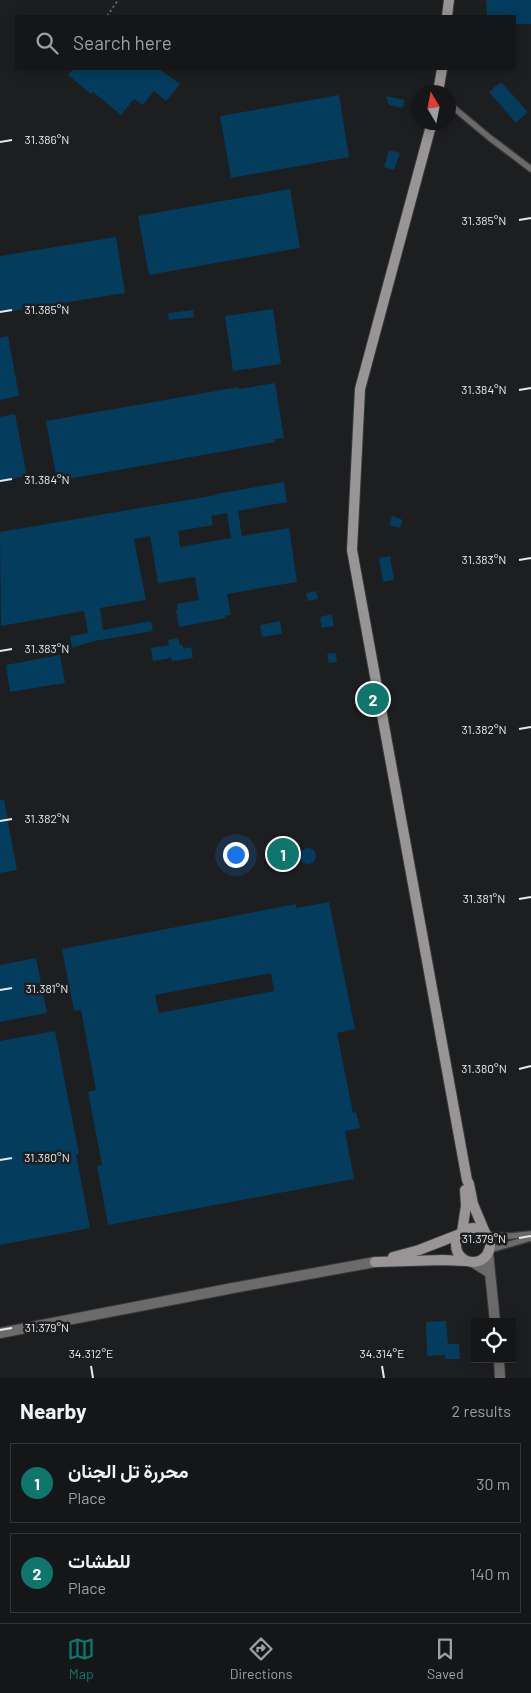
<!DOCTYPE html>
<html lang="en">
<head>
<meta charset="utf-8">
<style>
	:root { --surface:#151618; --page:#222325; --text:#f1f3f6; --muted:#9d9fa2; --line:#343537; --accent:#0f766e }
	body { margin:0; font-family:Barlow,Vazirmatn,sans-serif; background:var(--page); color:var(--text) }
	.controls { position:absolute; right:15px; bottom:15px; display:grid; overflow:hidden; border-radius:0px; box-shadow:0 2px 12px #0003 }
	.controls button { width:45px; height:45px; display:grid; place-items:center; padding:0; border:0; border-bottom:1px solid var(--line); background:var(--surface); color:var(--text); font:25px sans-serif }
	.compass { position:absolute; left:411px; top:85px; width:45px; height:45px; border-radius:50%; background:var(--surface); box-shadow:0 2px 12px #0003; rotate:350deg }
	.you { position:absolute; left:235px; top:854px; width:18px; height:18px; margin:-12px; border:4px solid #fff; border-radius:50%; background:#1a73e8; box-shadow:0 0 0 8px #1a73e833 }
	.badge { display:grid; place-items:center; width:32px; height:32px; border-radius:50%; background:var(--accent); color:#fff; font-size:16px; font-weight:700 }
	.pin { position:absolute; translate:-50% -50%; border:2px solid #fff; box-shadow:0 1px 5px #0006 }
	.list { margin:0; padding:0; list-style:none }
	h2 { display:flex; justify-content:space-between; align-items:center; height:65px; margin:0; padding:0 20px; font-size:21px }
	h2 small { font-size:16px; font-weight:400; color:var(--muted) }
	.list li { display:grid; grid-template-columns:32px 1fr auto; gap:15px; align-items:center; box-sizing:border-box; height:80px; margin:0 10px 10px; padding:0 10px; border:1px solid var(--line); border-radius:0px }
	.list b { display:block; font-size:19px; white-space:nowrap }
	.list p { margin:0; font-size:16px; white-space:nowrap; color:var(--muted) }
	.list em { font-size:16px; font-style:normal; color:var(--muted) }
	.icon { flex:none; width:28px; height:28px; fill:none; stroke:currentColor; stroke-width:2; stroke-linecap:round; stroke-linejoin:round }
	.map { position:relative; flex:none; width:531px; height:1378px; overflow:hidden }
	.search { position:absolute; background:var(--surface); box-shadow:0 2px 12px #0003; left:15px; right:15px; top:15px; height:55px; display:flex; align-items:center; gap:12px; box-sizing:border-box; padding:0 18px; border-radius:0px; color:var(--muted); font-size:19px }
	.sheet { height:245px; background:var(--surface) }
	nav { display:flex; justify-content:space-around; align-items:center; box-sizing:border-box; height:70px; border-top:1px solid var(--line); background:var(--surface); font-size:14px; color:var(--muted) }
	nav a { display:grid; justify-items:center; gap:2px }
	nav .on { color:var(--accent) }
	.map>svg:first-child { display:block }
	.building { fill:#043c5d; fill-rule:evenodd }
	.lines { fill:none; stroke-linecap:round; stroke-linejoin:round }
	.lane-casing { stroke:#383a3c; stroke-width:8 }
	.street-casing { stroke:#383a3c; stroke-width:12 }
	.secondary-casing { stroke:#383a3c; stroke-width:12 }
	.path { stroke:#5d5f61; stroke-width:2; stroke-dasharray:2.5 2.5; stroke-linecap:butt }
	.lane { stroke:#6c6a6a; stroke-width:5.5 }
	.street { stroke:#6c6a6a; stroke-width:10 }
	.secondary { stroke:#999596; stroke-width:10 }
	.ticks { fill:none; stroke:#e7e9eb; stroke-width:2 }
	.ticks-label { font-size:12px; text-anchor:middle; fill:#e7e9eb; stroke:#1c1e20; stroke-width:5; stroke-linejoin:round; paint-order:stroke }
</style>
</head>
<body>
<div class="map">
<svg width="531" height="1378" viewBox="0 0 531 1378">
	<rect width="100%" height="100%" fill="#1c1e20"/>
	<!-- building -->
	<g class="building">
		<path d="M486 0H531V24H515V16H487Z"/>
		<path d="M73 69H159L180 84 166 101 154 91 143 105 134 99 121 115 93 92 91 94 68 75Z"/>
		<path d="M501 82 528 112 516 123 489 92Z"/>
		<path d="M339 95 349 157 231 178 220 116Z"/>
		<path d="M386 96 405 100 403 108 389 105Z"/>
		<path d="M389 150 400 153 394 170 384 167Z"/>
		<path d="M290 189 300 248 149 275 138 216Z"/>
		<path d="M116 237 125 293 0 313V256Z"/>
		<path d="M273 309 281 364 233 371 225 316Z"/>
		<path d="M193 310 194 317 169 320 168 313Z"/>
		<path d="M8 336 19 396 0 400V338Z"/>
		<path d="M275 383 284 438 274 439 275 442 57 481 46 421 238 387 239 389Z"/>
		<path d="M15 414 27 476 0 481V417Z"/>
		<path d="M284 482 287 502 238 511 242 536 289 528 297 582 227 594 231 615 225 616 226 618 179 627 176 610H178L177 604 199 600 195 577 158 583 150 536 134 539 146 600 100 608 103 630 151 621 153 631 94 641 72 648 70 636 88 633 84 611 1 626 0 532 216 495V494ZM227 513 231 538 180 547 178 531 213 525 211 516Z"/>
		<path d="M392 516 403 520 400 528 389 525Z"/>
		<path d="M390 556 394 580 383 582 379 558Z"/>
		<path d="M316 591 318 599 308 601 306 593Z"/>
		<path d="M332 614 334 626 322 628 320 617Z"/>
		<path d="M280 621 282 634 262 637 260 625Z"/>
		<path d="M178 638 180 645H183V649L191 647 193 658 172 661 171 658 153 661 151 648 169 645 168 640Z"/>
		<path d="M336 653 337 662 329 663 327 654Z"/>
		<path d="M60 655 65 683 10 692 6 665Z"/>
		<path d="M0 800H4L17 870 0 873Z"/>
		<circle cx="308" cy="856" r="8"/>
		<path d="M329 902 355 1029 337 1033 353 1113 356 1112 360 1128 345 1131 354 1179 108 1225 97 1166 102 1165 88 1092 96 1090 81 1010 74 1011 62 949 296 904V908ZM271 973 274 991 159 1013 155 995Z"/>
		<path d="M36 958 47 1013 0 1022V965Z"/>
		<path d="M55 1031 79 1154H76L90 1228 0 1245V1041Z"/>
		<path d="M446 1321 448 1344H459L460 1359H445V1355L427 1356 426 1322Z"/>
	</g>
	<g class="lines">
		<defs>
			<g id="lane">
				<path d="M448 103 490 138 531 169"/>
				<path d="M486 1235 511 1236 531 1234"/>
				<path d="M489 1250 531 1238"/>
			</g>
			<g id="street">
				<path d="M488 1252 495 1322"/>
				<path d="M474 1263 490 1273"/>
				<path d="M0 1333 233 1288 375 1262"/>
				<path d="M499 1359 500 1378"/>
			</g>
			<g id="secondary">
				<path d="M447 16 449 0"/>
				<path d="M438 92 442 69"/>
				<path d="M432 122 360 389 352 550 467 1180 469 1184 473 1204 486 1235"/>
				<circle cx="473" cy="1245" r="17"/>
				<path d="M462 1232 466 1206 465 1190"/>
				<path d="M393 1257 419 1250 460 1234"/>
				<path d="M375 1262 443 1260 466 1261"/>
			</g>
		</defs>
		<!-- lane casing -->
		<use href="#lane" class="lane-casing"/>
		<!-- street casing -->
		<use href="#street" class="street-casing"/>
		<!-- secondary casing -->
		<use href="#secondary" class="secondary-casing"/>
		<!-- path -->
		<g class="path">
			<path d="M107 16 118 0"/>
			<path d="M63 70V69"/>
		</g>
		<!-- lane -->
		<use href="#lane" class="lane"/>
		<!-- street -->
		<use href="#street" class="street"/>
		<!-- secondary -->
		<use href="#secondary" class="secondary"/>
	</g>
	<!-- ticks -->
	<path class="ticks" d="M0 142 12 140M519 220 531 218M0 312 12 310M519 390 531 388M0 481 12 479M519 560 531 558M0 651 12 649M519 729 531 727M0 821 12 819M519 899 531 897M0 990 12 988M519 1069 531 1066M0 1160 12 1158M519 1238 531 1236M0 1330 12 1328M91 1366 93 1378M382 1366 384 1378"/>
	<g class="ticks-label">
		<text x="47" y="144">31.386°N</text>
		<text x="484" y="225">31.385°N</text>
		<text x="47" y="314">31.385°N</text>
		<text x="484" y="394">31.384°N</text>
		<text x="47" y="484">31.384°N</text>
		<text x="484" y="564">31.383°N</text>
		<text x="47" y="653">31.383°N</text>
		<text x="484" y="734">31.382°N</text>
		<text x="47" y="823">31.382°N</text>
		<text x="484" y="903">31.381°N</text>
		<text x="47" y="993">31.381°N</text>
		<text x="484" y="1073">31.380°N</text>
		<text x="47" y="1162">31.380°N</text>
		<text x="484" y="1243">31.379°N</text>
		<text x="47" y="1332">31.379°N</text>
		<text x="91" y="1358">34.312°E</text>
		<text x="382" y="1358">34.314°E</text>
	</g>
</svg>
<div class="controls">
<button><svg class="icon" aria-label="locate" viewBox="0 0 24 24"><circle cx="12" cy="12" r="6"/><path d="M12 2v4M12 18v4M2 12h4M18 12h4"/></svg></button>
</div>
<svg class="compass" viewBox="-18 -18 36 36"><path d="M0-13l5 13h-10z" fill="#e53935"/><path d="M0 13l5-13h-10z" fill="#9d9fa2"/></svg>
<div class="you"></div>
<div class="pin badge" style="left:283px;top:854px">1</div>
<div class="pin badge" style="left:373px;top:699px">2</div>
<div class="search"><svg class="icon" aria-label="search" viewBox="0 0 24 24"><circle cx="10" cy="10" r="6"/><path d="M15 15l6 6"/></svg>Search here</div>
</div>
<section class="sheet">
<h2>Nearby<small>2 results</small></h2>
<ul class="list">
<li><span class="badge">1</span><div><b>محررة تل الجنان</b><p>Place</p></div><em>30 m</em></li>
<li><span class="badge">2</span><div><b>للطشات</b><p>Place</p></div><em>140 m</em></li>
</ul>
</section>
<nav>
<a class="on"><svg class="icon" aria-label="map" viewBox="0 0 24 24"><path d="M3 6l6-2 6 2 6-2v14l-6 2-6-2-6 2zM9 4v14M15 6v14"/></svg>Map</a>
<a><svg class="icon" aria-label="directions" viewBox="0 0 24 24"><path d="M12 3l9 9-9 9-9-9zM9 14v-3h6M13 9l2 2-2 2"/></svg>Directions</a>
<a><svg class="icon" aria-label="saved" viewBox="0 0 24 24"><path d="M7 4h10v16l-5-4-5 4z"/></svg>Saved</a>
</nav>
</body>
</html>
